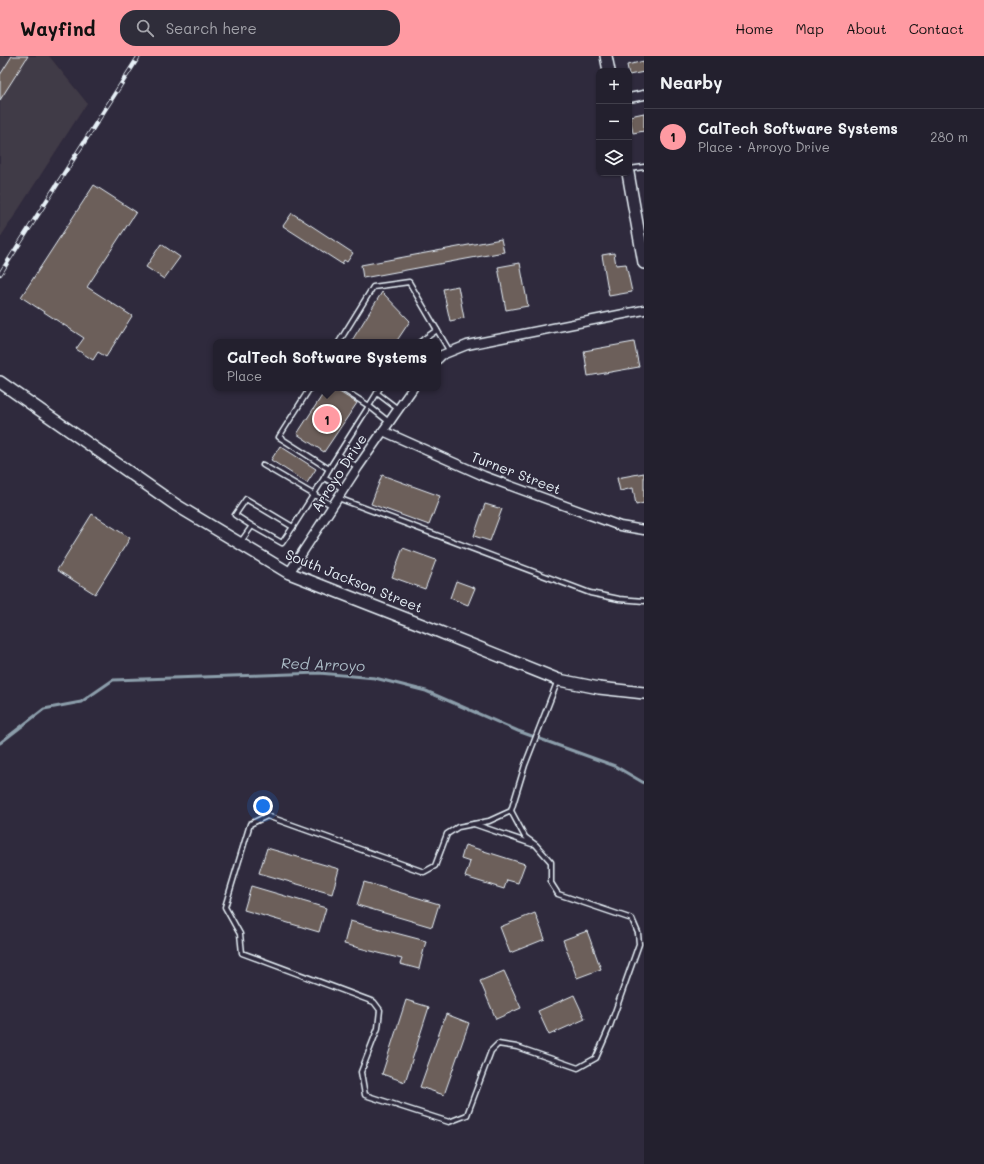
<!DOCTYPE html>
<html lang="en">
<head>
<meta charset="utf-8">
<style>
	:root { --surface:#23202e; --page:#2f2d3a; --text:#f1f3f6; --muted:#a3a3aa; --line:#403e4a; --accent:#ff9aa2 }
	body { margin:0; font-family:Mali,sans-serif; background:var(--page); color:var(--text) }
	.controls { position:absolute; right:12px; top:12px; display:grid; overflow:hidden; border-radius:8px; box-shadow:0 1px 3px #0004 }
	.controls button { width:36px; height:36px; display:grid; place-items:center; padding:0; border:0; border-bottom:1px solid var(--line); background:var(--surface); color:var(--text); font:20px sans-serif }
	.you { position:absolute; left:263px; top:750px; width:14px; height:14px; margin:-10px; border:3px solid #fff; border-radius:50%; background:#1a73e8; box-shadow:0 0 0 6px #1a73e833 }
	.badge { display:grid; place-items:center; width:26px; height:26px; border-radius:50%; background:var(--accent); color:#111; font-size:13px; font-weight:700 }
	.pin { position:absolute; translate:-50% -50%; border:2px solid #fff; box-shadow:0 1px 4px #0006 }
	.popup { position:absolute; left:213px; top:283px; width:228px; height:52px; box-sizing:border-box; display:grid; place-content:center; border-radius:8px; background:var(--surface); filter:drop-shadow(0 1px 3px #0005); font-size:13px; white-space:nowrap; color:var(--muted) }
	.popup b { font-size:15px; color:var(--text) }
	.popup::after { content:''; position:absolute; left:50%; top:100%; margin-left:-8px; border:8px solid transparent; border-top-color:var(--surface) }
	.list { margin:0; padding:0; list-style:none }
	h2 { display:flex; justify-content:space-between; align-items:center; height:52px; margin:0; padding:0 16px; font-size:17px }
	h2 small { font-size:13px; font-weight:400; color:var(--muted) }
	.list li { display:grid; grid-template-columns:26px 1fr auto; gap:12px; align-items:center; box-sizing:border-box; height:56px; padding:0 16px; border-top:1px solid var(--line) }
	.list b { display:block; font-size:15px; white-space:nowrap }
	.list p { margin:0; font-size:13px; white-space:nowrap; color:var(--muted) }
	.list em { font-size:13px; font-style:normal; color:var(--muted) }
	.icon { flex:none; width:22px; height:22px; fill:none; stroke:currentColor; stroke-width:2; stroke-linecap:round; stroke-linejoin:round }
	.map { position:relative; flex:none; width:644px; height:1108px; overflow:hidden }
	header { display:flex; align-items:center; gap:24px; box-sizing:border-box; height:56px; padding:0 20px; background:var(--accent); color:#111 }
	header strong { font-size:19px }
	nav { display:flex; gap:22px; margin-inline-start:auto; font-size:14px }
	.search { width:280px; height:36px; background:var(--page); display:flex; align-items:center; gap:10px; box-sizing:border-box; padding:0 14px; border-radius:16px; color:var(--muted); font-size:15px }
	main { display:flex }
	aside { flex:1; background:var(--surface) }
	.map>svg:first-child { display:block }
	.built { fill:#413a46 }
	.lines { fill:none; stroke-linecap:round; stroke-linejoin:round }
	.stream { stroke:#8c9eab; stroke-width:3 }
	.building { fill:#6c5e5a; stroke:#e8f1f8 }
	.lane-casing { stroke:#e8f1f8; stroke-width:7 }
	.street-casing { stroke:#e8f1f8; stroke-width:11 }
	.secondary-casing { stroke:#e8f1f8; stroke-width:14 }
	.lane { stroke:#2f2a3d; stroke-width:4 }
	.street { stroke:#2f2a3d; stroke-width:8 }
	.secondary { stroke:#2f2a3d; stroke-width:11 }
	.rail-casing { stroke:#e8f1f8; stroke-width:4.5 }
	.rail { stroke:#2f2a3d; stroke-width:3; stroke-dasharray:9; stroke-linecap:butt }
	.labels { text-anchor:middle; stroke-width:3; stroke-linejoin:round; paint-order:stroke }
	.street-label { font-size:14px; fill:#e8f1f8; stroke:#2f2a3d }
	.water-label { font-size:15px; font-style:italic; fill:#aabac5; stroke:#2f2a3d }
</style>
</head>
<body>
<header>
<strong>Wayfind</strong>
<div class="search"><svg class="icon" aria-label="search" viewBox="0 0 24 24"><circle cx="10" cy="10" r="6"/><path d="M15 15l6 6"/></svg>Search here</div>
<nav><a>Home</a><a>Map</a><a>About</a><a>Contact</a></nav>
</header>
<main>
<div class="map">
<svg width="644" height="1108" viewBox="0 0 644 1108">
	<rect width="100%" height="100%" fill="#2f2a3d"/>
	<filter id="ink" filterUnits="userSpaceOnUse"><feTurbulence type="fractalNoise" baseFrequency=".025" numOctaves="2"/><feDisplacementMap in="SourceGraphic" scale="8" xChannelSelector="R" yChannelSelector="G"/><feConvolveMatrix kernelMatrix="1 2 1 2 8 2 1 2 1" color-interpolation-filters="sRGB"/></filter>
	<g filter="url(#ink)">
		<!-- built -->
		<path class="built" d="M0 0H49L87 47 0 182Z"/>
		<g class="lines">
			<!-- stream -->
			<path class="stream" d="M0 687 44 653 81 646 113 624 319 617 375 622 426 635 518 675 615 710 644 727"/>
		</g>
		<!-- building -->
		<g class="building">
			<path d="M12 0H28L0 44V19Z"/>
			<path d="M644 5V16L629 19 627 9Z"/>
			<path d="M644 57V75L633 77 630 60Z"/>
			<path d="M94 129 136 156 87 231 132 260 106 301 98 296 93 304 76 293 84 282 21 241Z"/>
			<path d="M292 157 353 197 347 206 344 204 342 208 283 170Z"/>
			<path d="M501 183 504 196 363 222 361 209Z"/>
			<path d="M161 188 180 201 164 223 146 211Z"/>
			<path d="M614 197 616 209 626 208 632 236 609 240 602 199Z"/>
			<path d="M520 207 528 250 506 254 498 211Z"/>
			<path d="M458 230 464 262 450 265 443 233Z"/>
			<path d="M382 236 410 265 396 286H351Z"/>
			<path d="M634 286 639 311 588 320 584 295Z"/>
			<path d="M327 332H333L357 347 324 396 297 378Z"/>
			<path d="M280 390 316 413 307 427 271 404Z"/>
			<path d="M644 417V447L636 449 633 432 620 435 617 422Z"/>
			<path d="M382 419 440 440 429 469 371 448Z"/>
			<path d="M485 448 502 453 490 485 474 480Z"/>
			<path d="M92 458 130 482 95 538 57 514Z"/>
			<path d="M403 492 436 504 425 533 392 521Z"/>
			<path d="M456 525 475 532 468 549 450 542Z"/>
			<path d="M465 789 525 808 518 827 507 824 504 833 465 821 470 806 461 803Z"/>
			<path d="M267 792 339 813 332 838 259 817Z"/>
			<path d="M364 826 439 848 432 871 357 849Z"/>
			<path d="M251 830 326 852 319 876 244 854Z"/>
			<path d="M535 857 545 883 510 897 500 871Z"/>
			<path d="M350 865 426 885 419 913 400 908 402 903 344 888Z"/>
			<path d="M587 875 601 913 577 922 563 884Z"/>
			<path d="M504 915 521 952 496 963 480 925Z"/>
			<path d="M574 939 585 963 549 979 538 955Z"/>
			<path d="M406 944 429 951 405 1026 382 1018Z"/>
			<path d="M446 958 469 967 444 1039 420 1031Z"/>
		</g>
		<g class="lines">
			<defs>
				<g id="lane">
					<path d="M629 113 644 111"/>
					<path d="M424 283 437 274"/>
					<path d="M339 286 373 231 409 226 450 296"/>
					<path d="M420 286 424 283 426 286"/>
					<path d="M310 332 279 381 329 413 324 422"/>
					<path d="M380 332 377 337 398 353"/>
					<path d="M377 337 369 350 389 366"/>
					<path d="M338 399 358 411"/>
					<path d="M263 409 333 450"/>
					<path d="M329 413 369 350 341 332"/>
					<path d="M338 442 590 537 619 543 644 545"/>
					<path d="M293 471 324 422 344 433"/>
					<path d="M240 487 252 470 235 459 246 443 293 471 282 487 252 470"/>
					<path d="M511 755 525 781 536 789 551 806V827L558 838 632 863 638 877 639 888 610 970 596 1002 578 1012 517 991 498 988 491 995 467 1059 449 1066 365 1039 361 1016 378 972 380 954 374 946 242 897 240 878 225 851 250 768 267 760 424 816 435 810 447 778 458 771 489 765 511 755 525 709 558 624"/>
					<path d="M474 768 532 788"/>
				</g>
				<g id="street">
					<path d="M629 42 644 39"/>
					<path d="M438 303 442 299 467 289 644 254"/>
					<path d="M383 375 484 420 620 470 644 474"/>
					<path d="M289 517 358 411 413 332"/>
				</g>
				<g id="secondary">
					<path d="M606 0 609 15"/>
					<path d="M628 117 644 207"/>
					<path d="M0 326 176 449 289 517 425 570 559 624 599 632 644 637"/>
				</g>
			</defs>
			<!-- lane casing -->
			<use href="#lane" class="lane-casing"/>
			<!-- street casing -->
			<use href="#street" class="street-casing"/>
			<!-- secondary casing -->
			<use href="#secondary" class="secondary-casing"/>
			<!-- lane -->
			<use href="#lane" class="lane"/>
			<!-- street -->
			<use href="#street" class="street"/>
			<!-- secondary -->
			<use href="#secondary" class="secondary"/>
			<defs>
				<path id="rail" d="M0 218 139 0"/>
			</defs>
			<!-- rail casing -->
			<use href="#rail" class="rail-casing"/>
			<!-- rail -->
			<use href="#rail" class="rail"/>
		</g>
	</g>
	<g class="labels">
		<!-- street labels -->
		<g class="street-label">
			<text transform="translate(339 417) rotate(-57)" y="5">Arroyo Drive</text>
			<text transform="translate(516 417) rotate(21)" y="5">Turner Street</text>
			<text transform="translate(354 525) rotate(22)" y="5">South Jackson Street</text>
		</g>
		<!-- water labels -->
		<g class="water-label">
			<text transform="translate(323 609) rotate(2)" y="5">Red Arroyo</text>
		</g>
	</g>
</svg>
<div class="controls">
<button>+</button>
<button>−</button>
<button><svg class="icon" aria-label="layers" viewBox="0 0 24 24"><path d="M12 4l9 5-9 5-9-5zM3 14l9 5 9-5"/></svg></button>
</div>
<div class="you"></div>
<div class="pin badge" style="left:327px;top:363px">1</div>
<div class="popup"><b>CalTech Software Systems</b>Place</div>
</div>
<aside>
<h2>Nearby<small></small></h2>
<ul class="list">
<li><span class="badge">1</span><div><b>CalTech Software Systems</b><p>Place · Arroyo Drive</p></div><em>280 m</em></li>
</ul>
</aside>
</main>
</body>
</html>
